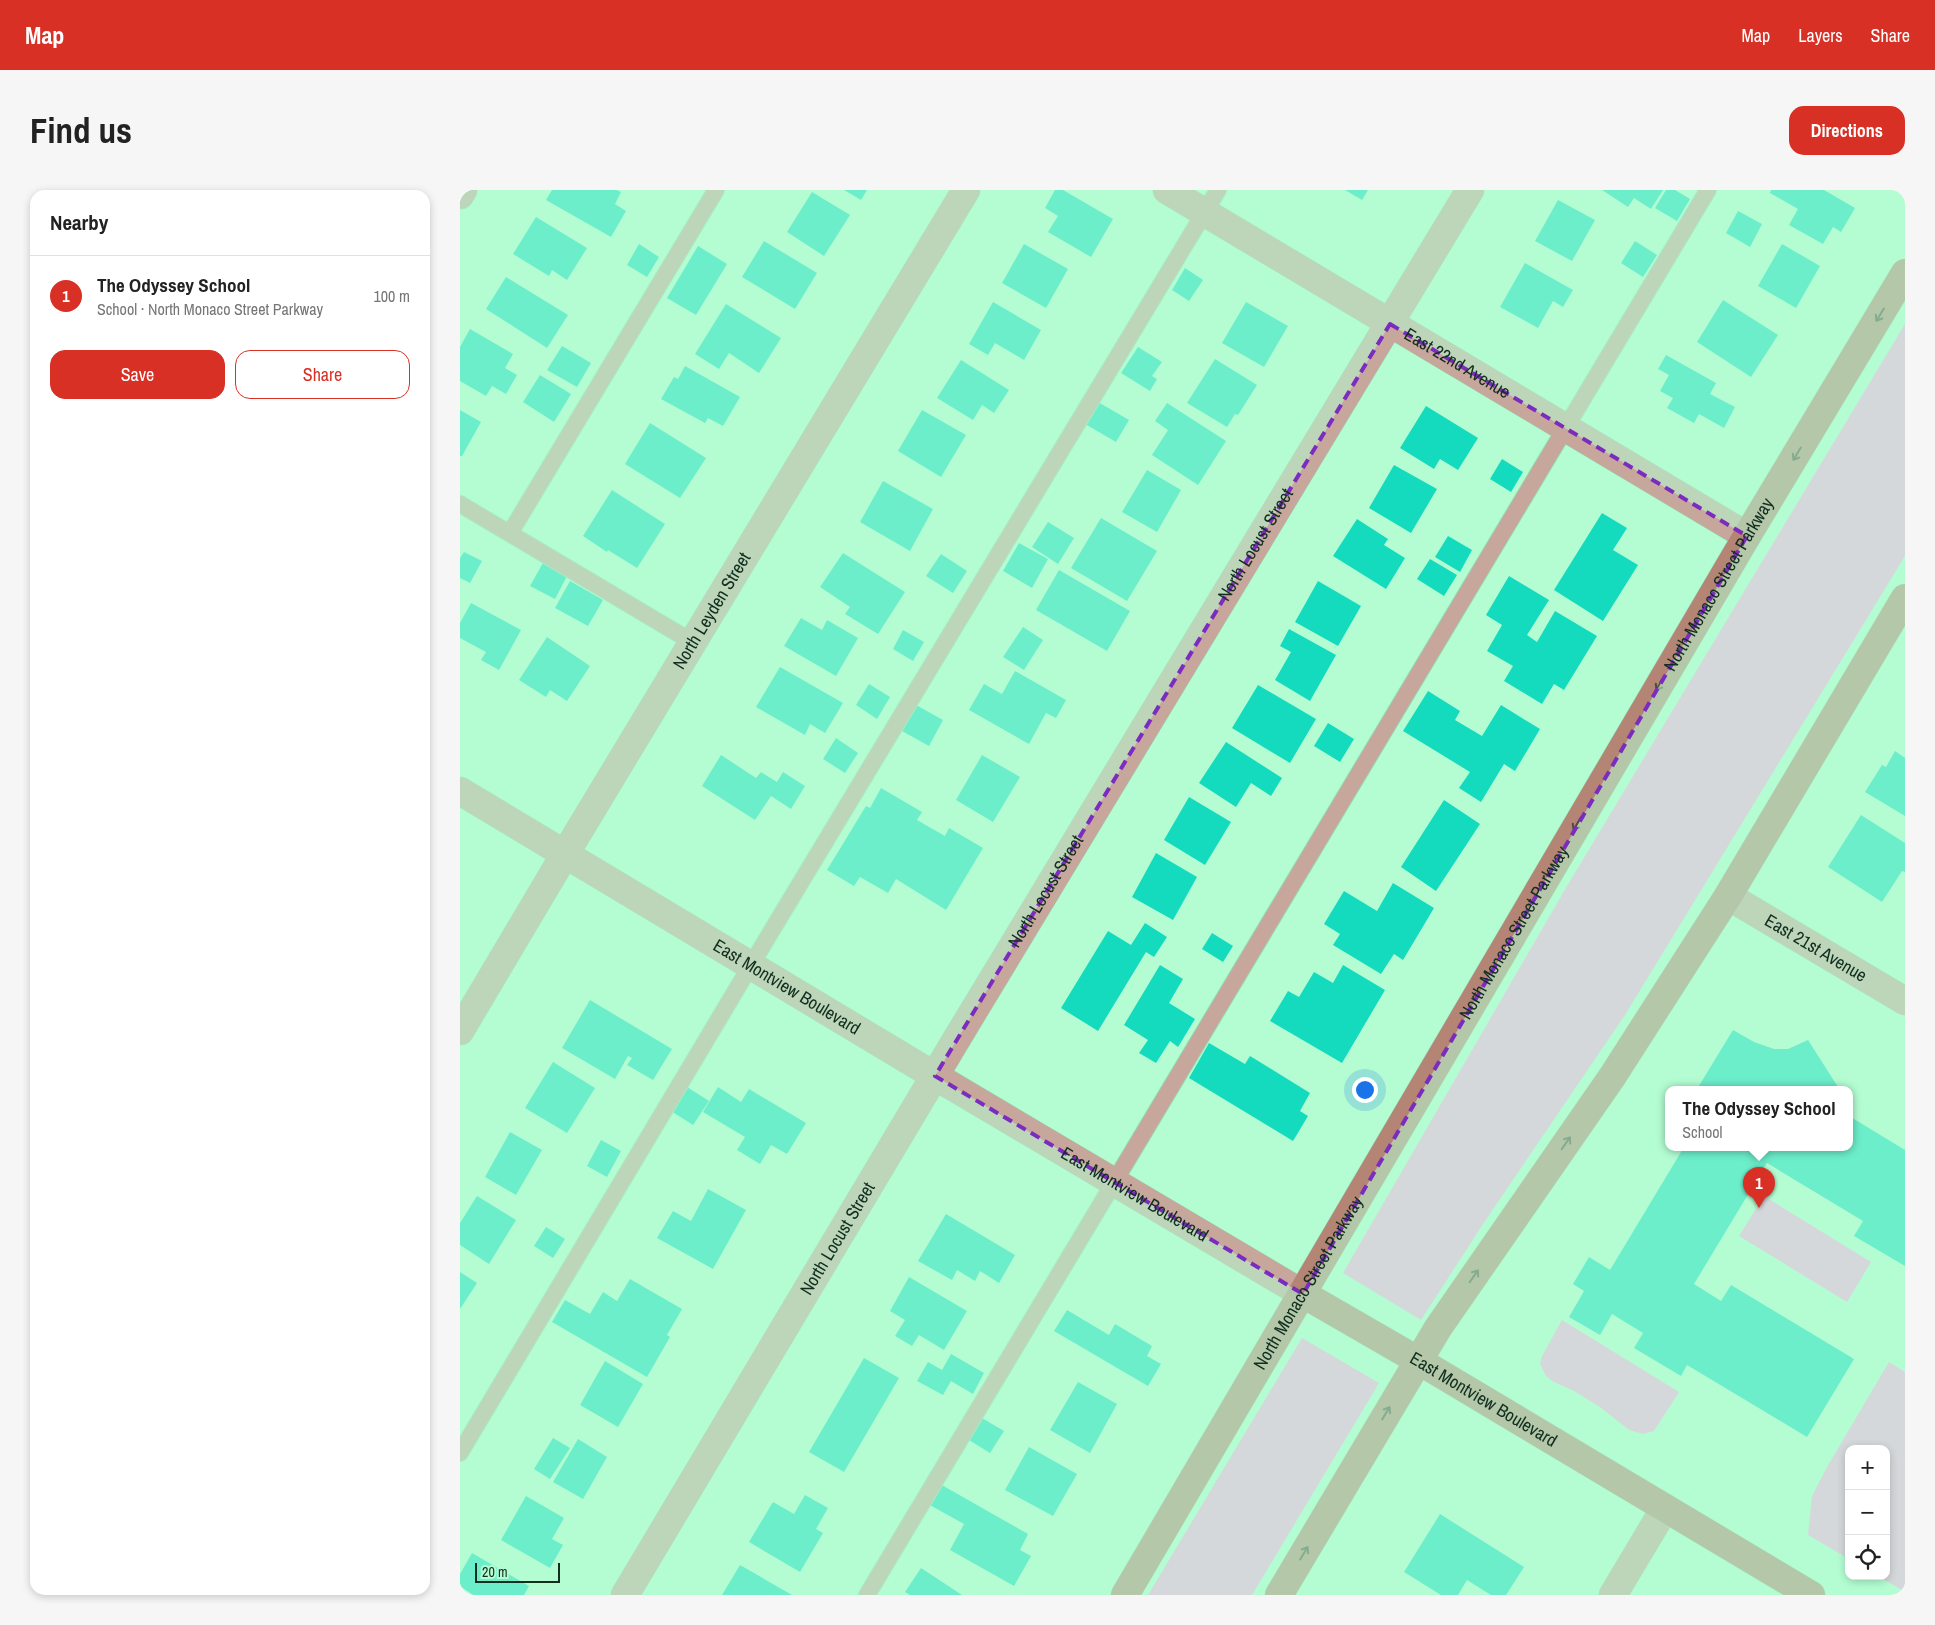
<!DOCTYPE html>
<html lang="en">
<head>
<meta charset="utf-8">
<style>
	:root { --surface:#fff; --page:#f6f6f6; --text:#222; --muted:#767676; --line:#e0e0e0; --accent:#d93025 }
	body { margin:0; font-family:"Archivo Narrow",sans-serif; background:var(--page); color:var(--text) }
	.controls { position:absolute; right:15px; bottom:15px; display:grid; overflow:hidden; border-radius:10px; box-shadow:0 2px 8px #0003 }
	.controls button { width:45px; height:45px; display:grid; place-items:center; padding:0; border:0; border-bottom:1px solid var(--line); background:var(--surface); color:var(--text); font:25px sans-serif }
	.scale { position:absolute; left:15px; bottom:12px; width:85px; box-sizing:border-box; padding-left:5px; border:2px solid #112e1f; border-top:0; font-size:14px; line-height:18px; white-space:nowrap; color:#112e1f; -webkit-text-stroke:4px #b4fdd3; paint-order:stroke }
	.you { position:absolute; left:904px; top:899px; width:18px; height:18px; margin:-12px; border:4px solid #fff; border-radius:50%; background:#1a73e8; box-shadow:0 0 0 8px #1a73e833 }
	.badge { display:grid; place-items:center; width:32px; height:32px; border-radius:50%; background:var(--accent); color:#fff; font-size:16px; font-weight:700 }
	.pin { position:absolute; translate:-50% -41px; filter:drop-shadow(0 1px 2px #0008) }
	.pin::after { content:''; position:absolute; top:26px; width:18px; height:15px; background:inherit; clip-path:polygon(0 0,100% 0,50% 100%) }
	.popup { position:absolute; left:1205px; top:896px; width:188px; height:65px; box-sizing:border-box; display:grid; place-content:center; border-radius:10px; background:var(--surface); filter:drop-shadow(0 1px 4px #0005); font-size:16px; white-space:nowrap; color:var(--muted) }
	.popup b { font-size:19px; color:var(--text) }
	.popup::after { content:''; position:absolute; left:50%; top:100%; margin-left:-10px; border:10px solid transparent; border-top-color:var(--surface) }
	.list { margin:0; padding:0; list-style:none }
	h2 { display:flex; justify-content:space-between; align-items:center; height:65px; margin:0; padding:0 20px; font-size:21px }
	h2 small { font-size:16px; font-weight:400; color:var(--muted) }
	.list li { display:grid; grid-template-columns:32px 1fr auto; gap:15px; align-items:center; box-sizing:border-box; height:80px; padding:0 20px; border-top:1px solid var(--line) }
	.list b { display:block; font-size:19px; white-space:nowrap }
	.list p { margin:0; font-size:16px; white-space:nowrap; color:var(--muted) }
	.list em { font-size:16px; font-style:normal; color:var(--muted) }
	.actions { display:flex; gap:10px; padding:15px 20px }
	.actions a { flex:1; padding:11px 0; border:1px solid var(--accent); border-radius:15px; text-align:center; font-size:18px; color:var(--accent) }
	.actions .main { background:var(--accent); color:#fff }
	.icon { flex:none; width:28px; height:28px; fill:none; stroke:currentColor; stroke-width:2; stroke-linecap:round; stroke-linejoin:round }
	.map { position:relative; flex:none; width:1445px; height:1405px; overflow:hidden; border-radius:15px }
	header { display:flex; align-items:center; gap:30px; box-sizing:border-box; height:70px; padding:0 25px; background:var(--accent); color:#fff }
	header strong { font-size:24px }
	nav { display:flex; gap:28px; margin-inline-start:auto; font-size:18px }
	.intro { display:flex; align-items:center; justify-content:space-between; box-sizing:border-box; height:120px; padding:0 30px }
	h1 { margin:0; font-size:35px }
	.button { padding:12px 22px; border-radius:15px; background:var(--accent); color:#fff; font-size:18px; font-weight:700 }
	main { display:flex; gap:30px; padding:0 30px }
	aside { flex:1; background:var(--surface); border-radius:15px; box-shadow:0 2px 8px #0003 }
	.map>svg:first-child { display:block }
	.green { fill:#fcaae3 }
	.building { fill:#14dbbe }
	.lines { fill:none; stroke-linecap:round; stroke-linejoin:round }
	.service-casing { stroke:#97d8b3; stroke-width:18 }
	.minor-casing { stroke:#97d8b3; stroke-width:29 }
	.tertiary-casing { stroke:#97d8b3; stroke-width:29 }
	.secondary-casing { stroke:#97d8b3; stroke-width:29 }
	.service { stroke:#c7a69c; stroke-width:16 }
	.minor { stroke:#c7a69c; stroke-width:28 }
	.tertiary { stroke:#c7a69c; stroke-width:28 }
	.secondary { stroke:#b48575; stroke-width:28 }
	.oneway { stroke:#4a4c3d }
	.marked { fill:none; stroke:#7b2cbf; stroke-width:4; stroke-dasharray:10 6; stroke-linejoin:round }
	.labels { text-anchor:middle; stroke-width:4; stroke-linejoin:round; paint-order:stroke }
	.street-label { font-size:18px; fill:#112e1f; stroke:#b4fdd3 }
</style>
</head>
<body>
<header>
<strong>Map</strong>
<nav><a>Map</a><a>Layers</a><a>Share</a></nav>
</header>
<div class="intro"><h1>Find us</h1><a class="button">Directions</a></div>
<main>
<aside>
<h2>Nearby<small></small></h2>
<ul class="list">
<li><span class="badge">1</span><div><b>The Odyssey School</b><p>School · North Monaco Street Parkway</p></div><em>100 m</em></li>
</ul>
<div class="actions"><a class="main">Save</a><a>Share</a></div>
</aside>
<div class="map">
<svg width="1445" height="1405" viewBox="0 0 1445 1405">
	<rect width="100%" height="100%" fill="#b4fdd3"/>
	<!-- green -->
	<g class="green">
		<path d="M1445 134V366L1165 825 1025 1031 961 1130 883 1083 1107 696Z"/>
		<path d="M1304 1006 1411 1072 1387 1112 1279 1046Z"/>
		<path d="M1102 1130 1219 1202 1194 1241 1183 1244 1169 1240 1140 1217 1114 1201 1092 1191 1086 1186 1080 1174 1082 1166Z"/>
		<path d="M842 1148 919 1193 792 1405H688Z"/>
		<path d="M1429 1172 1445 1182V1402L1418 1386H1426V1259H1389V1369L1348 1345 1352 1306 1367 1277Z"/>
	</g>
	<!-- building -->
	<g class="building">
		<path d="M92 0H157L161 2 155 14 166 21 151 47 86 10Z"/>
		<path d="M384 0H407L401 10Z"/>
		<path d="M595 0H603L653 29 631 67 588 42 598 26 585 18Z"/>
		<path d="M885 0H908L902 10Z"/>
		<path d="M1142 0H1203L1191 19 1174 8 1168 17Z"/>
		<path d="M1206 0H1215L1230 9 1217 31 1195 18Z"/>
		<path d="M1311 0H1364L1395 18 1381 42 1373 37 1363 54 1329 35 1338 19 1310 3Z"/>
		<path d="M352 2 390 25 364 66 327 42Z"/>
		<path d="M1098 10 1135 30 1112 71 1075 51Z"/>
		<path d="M1278 21 1302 34 1290 57 1266 43Z"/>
		<path d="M76 27 127 58 107 90 92 80 89 86 53 64Z"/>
		<path d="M304 51 357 83 335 119 282 87Z"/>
		<path d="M1175 51 1197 65 1183 87 1161 73Z"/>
		<path d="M179 54 199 67 187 87 167 75Z"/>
		<path d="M564 54 608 79 586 118 542 93Z"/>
		<path d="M1322 54 1360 76 1336 118 1298 96Z"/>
		<path d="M238 56 267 74 236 125 207 108Z"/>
		<path d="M1065 73 1113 100 1103 117 1093 111 1078 138 1040 117Z"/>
		<path d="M725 78 743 90 729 111 712 100Z"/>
		<path d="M46 87 108 125 87 158 26 119Z"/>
		<path d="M1263 110 1318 145 1291 187 1237 152Z"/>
		<path d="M533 112 581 140 564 170 535 153 528 165 509 154Z"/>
		<path d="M786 112 828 136 804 177 762 153Z"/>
		<path d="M266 114 321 148 299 183 269 163 259 179 235 164Z"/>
		<path d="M10 139 53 164 45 178 57 185 46 204 32 196 26 206 0 191V157Z"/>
		<path d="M102 156 131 173 117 197 87 180Z"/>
		<path d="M678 157 702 172 692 186 697 189 690 201 661 183Z"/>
		<path d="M1206 165 1256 193 1250 204 1275 217 1264 238 1239 224 1234 233 1207 218 1213 208 1200 201 1209 185 1198 179Z"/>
		<path d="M755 169 797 195 778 225 775 224 767 237 727 213Z"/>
		<path d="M501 170 549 200 534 223 522 215 513 230 477 208Z"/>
		<path d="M225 176 280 207 263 236 248 228 245 233 201 209 214 187 218 189Z"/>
		<path d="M80 185 111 204 94 232 63 212Z"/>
		<path d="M638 212 669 230 656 252 625 234Z"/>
		<path d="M707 213 766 251 738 295 692 265 708 240 695 231Z"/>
		<path d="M966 216 1018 248 998 280 980 269 974 279 940 258Z"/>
		<path d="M0 220 21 232 2 266H0Z"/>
		<path d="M462 220 506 245 481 287 438 261Z"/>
		<path d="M190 233 246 268 220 308 165 274Z"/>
		<path d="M1042 269 1063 282 1051 302 1030 289Z"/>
		<path d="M934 275 977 299 951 343 909 318Z"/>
		<path d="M687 280 721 300 697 342 662 322Z"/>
		<path d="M423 291 473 319 450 361 400 332Z"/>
		<path d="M152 300 205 334 177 378 148 360 147 362 123 346Z"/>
		<path d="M1142 323 1167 338 1153 360 1178 375 1143 431 1094 400Z"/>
		<path d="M641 328 697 361 667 411 611 378Z"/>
		<path d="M897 329 928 349 924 355 945 368 926 399 873 366Z"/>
		<path d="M588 332 614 348 598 374 572 357Z"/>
		<path d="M988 346 1012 360 1000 382 975 367Z"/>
		<path d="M559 353 588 369 572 398 543 381Z"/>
		<path d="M4 362 22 371 10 393 0 388V368Z"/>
		<path d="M383 363 445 402 418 444 385 424 390 417 360 397Z"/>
		<path d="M481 364 507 381 493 403 466 386Z"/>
		<path d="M970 369 997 385 984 406 957 389Z"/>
		<path d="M84 371 108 384 95 409 70 396Z"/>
		<path d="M599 380 670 421 647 461 576 420Z"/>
		<path d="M1049 386 1089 410 1067 445 1077 452 1095 421 1137 446 1104 500 1094 494 1082 514 1044 491 1053 476 1027 461 1042 435 1026 425Z"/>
		<path d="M110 391 143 410 128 436 95 418Z"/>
		<path d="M858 391 901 416 878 456 835 432Z"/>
		<path d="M11 413 61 440 39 480 21 470 26 462 0 448V433Z"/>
		<path d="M341 428 362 440 367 430 398 448 376 486 324 456Z"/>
		<path d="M563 437 583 450 564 480 543 467Z"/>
		<path d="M829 439 876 465 850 511 815 490 831 462 820 456Z"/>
		<path d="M443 440 464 452 453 471 433 459Z"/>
		<path d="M87 447 130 476 107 511 90 500 86 507 59 490Z"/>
		<path d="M320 477 383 513 365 543 350 534 345 545 296 517Z"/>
		<path d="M555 481 606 510 596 528 586 523 569 554 509 520 524 494 542 504Z"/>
		<path d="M409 494 430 507 417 529 396 515Z"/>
		<path d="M798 495 856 529 830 573 772 538Z"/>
		<path d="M968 501 1000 521 995 530 1022 546 1041 515 1080 539 1055 581 1044 574 1021 612 999 598 1010 582 943 541Z"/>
		<path d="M456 515 483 530 469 556 442 541Z"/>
		<path d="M868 533 894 549 880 572 854 556Z"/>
		<path d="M376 548 398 563 385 583 363 569Z"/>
		<path d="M766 552 822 588 811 606 791 593 776 617 739 593Z"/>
		<path d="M1435 561 1445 568V626L1405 602 1422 575 1426 577Z"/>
		<path d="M261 565 296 588 301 582 317 592 323 582 345 596 331 619 311 606 295 630 242 596Z"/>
		<path d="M522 565 560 587 533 632 496 610Z"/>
		<path d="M421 598 462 622 457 630 485 646 489 638 523 658 486 720 436 689 428 703 400 687 394 696 367 680 406 616 410 618Z"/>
		<path d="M729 607 771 632 745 675 704 650Z"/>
		<path d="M984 610 1020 634 976 701 941 677Z"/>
		<path d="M1401 625 1445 653V682L1442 681 1422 712 1368 677Z"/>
		<path d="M696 663 737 687 713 730 672 707Z"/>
		<path d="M933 693 974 718 943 770 934 764 921 784 873 755 880 744 864 734 884 701 917 721Z"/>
		<path d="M685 733 707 747 694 767 686 762 638 841 601 818 648 741 671 755Z"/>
		<path d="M752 743 773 756 763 772 742 759Z"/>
		<path d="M700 775 723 789 709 813 735 829 718 857 710 851 696 873 679 863 688 850 664 835Z"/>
		<path d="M883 775 925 800 882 873 810 831 828 801 839 807 854 782 873 793Z"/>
		<path d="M130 810 212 859 193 890 167 875 172 868 168 866 155 889 102 858Z"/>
		<path d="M1273 840 1294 852 1314 859H1328L1348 850 1378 897 1376 899H1237Z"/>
		<path d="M749 853 785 874 790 866 850 903 840 921 848 926 833 951 729 888Z"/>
		<path d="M93 872 135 898 107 943 65 918Z"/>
		<path d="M227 897 249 911 233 935 211 921Z"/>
		<path d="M258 897 281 912 289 899 346 933 327 964 311 955 300 974 277 960 285 947 243 922Z"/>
		<path d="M1389 926 1445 960V1076L1394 1046 1403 1031 1307 973 1234 1094 1261 1111 1271 1095 1394 1169 1347 1247 1227 1175 1221 1186 1174 1158 1183 1143 1152 1124 1140 1145 1109 1127 1124 1101 1113 1094 1129 1067 1150 1080 1224 957H1389Z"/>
		<path d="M50 942 82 960 56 1005 25 987Z"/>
		<path d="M141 950 161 961 147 987 127 976Z"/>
		<path d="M248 999 286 1020 253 1079 197 1048 213 1021 231 1031Z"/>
		<path d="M17 1006 56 1030 29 1074 0 1055V1033Z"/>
		<path d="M486 1024 555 1065 539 1093 520 1081 515 1091 497 1080 492 1090 458 1071Z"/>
		<path d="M86 1037 105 1049 93 1068 74 1056Z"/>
		<path d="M0 1082 17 1093 0 1119Z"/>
		<path d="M449 1087 507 1121 484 1160 459 1145 452 1156 435 1146 445 1130 430 1121Z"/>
		<path d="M170 1089 222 1119 207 1145 210 1147 187 1187 92 1132 105 1110 130 1124 143 1102 157 1111Z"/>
		<path d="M607 1120 649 1145 655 1134 692 1156 687 1166 701 1174 688 1196 594 1141Z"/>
		<path d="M491 1164 524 1183 513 1204 491 1191 483 1205 457 1191 468 1172 482 1180Z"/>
		<path d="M404 1168 439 1188 384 1282 349 1262Z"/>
		<path d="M145 1171 183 1194 158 1237 120 1215Z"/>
		<path d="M618 1192 657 1214 630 1263 590 1240Z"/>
		<path d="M522 1228 544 1241 530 1263 509 1250Z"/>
		<path d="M93 1248 110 1258 90 1289 74 1279Z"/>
		<path d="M118 1249 147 1267 123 1309 93 1292Z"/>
		<path d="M569 1257 617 1284 593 1326 545 1300Z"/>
		<path d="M480 1294 568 1344 560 1360 571 1366 554 1396 490 1360 504 1334 468 1314Z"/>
		<path d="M345 1305 368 1318 356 1339 363 1343 340 1382 289 1352 313 1312 334 1324Z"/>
		<path d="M66 1306 104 1328 92 1349 103 1355 90 1378 41 1350Z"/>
		<path d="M980 1324 1064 1377 1046 1405H1031L1007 1390 998 1405H981L944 1382Z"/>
		<path d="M12 1363 69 1396 64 1405H13L0 1396V1384Z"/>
		<path d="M280 1375 332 1405H262Z"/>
		<path d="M461 1378 502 1405H450L445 1402Z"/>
	</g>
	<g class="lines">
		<defs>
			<g id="service">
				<path d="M0 314 234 453"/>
				<path d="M50 343 256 0"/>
				<path d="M0 1263 291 775 758 0"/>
				<path d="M407 1405 1248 0"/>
			</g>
			<g id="minor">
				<path id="s1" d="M707 0 1287 346"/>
				<path d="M0 5 3 0"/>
				<path id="s2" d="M1268 706 1445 811"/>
				<path id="s3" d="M0 841 105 664 506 0"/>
				<path id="s4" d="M165 1405 499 845 1010 0"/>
				<path d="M1153 1405 1205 1318"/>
			</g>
			<g id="tertiary">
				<path id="s5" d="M0 601 475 886 843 1104"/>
			</g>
			<g id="secondary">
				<path id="s6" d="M843 1104 959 1171 1351 1405"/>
				<path id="s7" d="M665 1405 1287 346 1445 83"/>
				<path d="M819 1405 978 1138 1152 887 1268 706 1445 408"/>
			</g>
		</defs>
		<!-- service casing -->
		<use href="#service" class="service-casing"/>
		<!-- minor casing -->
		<use href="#minor" class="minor-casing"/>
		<!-- tertiary casing -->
		<use href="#tertiary" class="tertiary-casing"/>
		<!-- secondary casing -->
		<use href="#secondary" class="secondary-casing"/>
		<!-- service -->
		<use href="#service" class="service"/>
		<!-- minor -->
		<use href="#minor" class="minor"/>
		<!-- tertiary -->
		<use href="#tertiary" class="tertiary"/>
		<!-- secondary -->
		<use href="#secondary" class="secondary"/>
	</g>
	<!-- one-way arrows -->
	<defs><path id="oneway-shaft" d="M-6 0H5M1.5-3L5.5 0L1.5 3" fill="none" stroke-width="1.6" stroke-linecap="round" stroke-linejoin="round" transform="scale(1.25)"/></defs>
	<g class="oneway">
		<use href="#oneway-shaft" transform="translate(1420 125) rotate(121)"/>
		<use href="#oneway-shaft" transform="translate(1337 264) rotate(121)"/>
		<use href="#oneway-shaft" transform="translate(1200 494) rotate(121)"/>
		<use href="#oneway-shaft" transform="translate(1117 634) rotate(120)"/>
		<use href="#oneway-shaft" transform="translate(1106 953) rotate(-55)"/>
		<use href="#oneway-shaft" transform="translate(1014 1086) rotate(-55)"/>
		<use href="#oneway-shaft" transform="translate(926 1223) rotate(-59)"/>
		<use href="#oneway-shaft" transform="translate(844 1363) rotate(-59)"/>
	</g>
	<!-- marked area -->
	<path d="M0 0H1445V1405H0ZM930 134 1287 346 843 1104 475 886Z" fill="#b4fdd3" fill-opacity=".55" fill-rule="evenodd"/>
	<path class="marked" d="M930 134 1287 346 843 1104 475 886Z"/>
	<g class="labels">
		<!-- street labels -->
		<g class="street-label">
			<text dy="6" stroke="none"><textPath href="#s1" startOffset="338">East 22nd Avenue</textPath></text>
			<text dy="6" stroke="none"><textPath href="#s4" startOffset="1225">North Locust Street</textPath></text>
			<text dy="6" stroke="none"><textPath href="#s7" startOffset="1172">North Monaco Street Parkway</textPath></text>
			<text dy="6" stroke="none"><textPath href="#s3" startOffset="490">North Leyden Street</textPath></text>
			<text dy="6" stroke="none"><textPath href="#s4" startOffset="820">North Locust Street</textPath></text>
			<text dy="6" stroke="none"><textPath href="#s7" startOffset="768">North Monaco Street Parkway</textPath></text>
			<text dy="6" stroke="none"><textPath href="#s2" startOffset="102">East 21st Avenue</textPath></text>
			<text dy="6" stroke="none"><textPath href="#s5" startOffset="381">East Montview Boulevard</textPath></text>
			<text dy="6" stroke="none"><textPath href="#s5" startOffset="786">East Montview Boulevard</textPath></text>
			<text dy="6" stroke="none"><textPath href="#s4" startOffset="415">North Locust Street</textPath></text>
			<text dy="6" stroke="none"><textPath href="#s7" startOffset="362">North Monaco Street Parkway</textPath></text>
			<text dy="6" stroke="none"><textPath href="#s6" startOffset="209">East Montview Boulevard</textPath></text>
		</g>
	</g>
</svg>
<div class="controls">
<button>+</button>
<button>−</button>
<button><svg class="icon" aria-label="locate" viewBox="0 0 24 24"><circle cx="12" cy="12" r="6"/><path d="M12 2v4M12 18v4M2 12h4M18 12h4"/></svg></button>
</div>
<div class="scale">20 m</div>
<div class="you"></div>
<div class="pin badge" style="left:1299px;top:1018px">1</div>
<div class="popup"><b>The Odyssey School</b>School</div>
</div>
</main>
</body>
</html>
